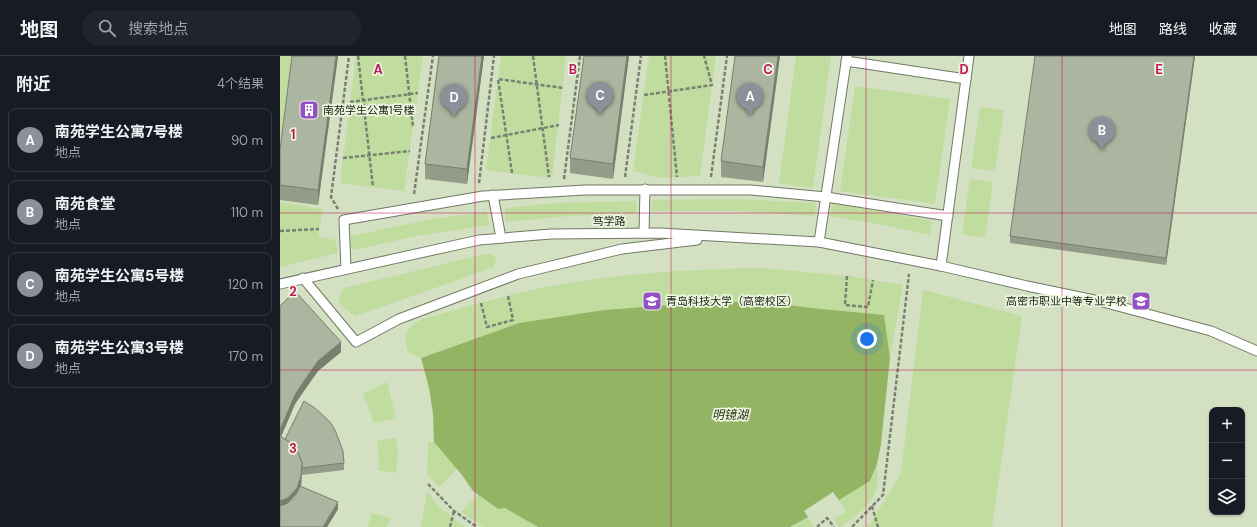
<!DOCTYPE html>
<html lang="zh">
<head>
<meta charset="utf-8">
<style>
	:root { --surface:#171b24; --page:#20242c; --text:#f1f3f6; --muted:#9ea1a6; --line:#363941; --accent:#8c9099 }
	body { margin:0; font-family:"DM Sans","Noto Sans SC",sans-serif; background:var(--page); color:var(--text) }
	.controls { position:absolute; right:12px; bottom:12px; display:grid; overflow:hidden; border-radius:8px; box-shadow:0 1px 3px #0004 }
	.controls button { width:36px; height:36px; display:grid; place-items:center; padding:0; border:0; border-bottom:1px solid var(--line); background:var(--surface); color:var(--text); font:20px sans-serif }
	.you { position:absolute; left:587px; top:283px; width:14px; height:14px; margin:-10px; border:3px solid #fff; border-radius:50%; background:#1a73e8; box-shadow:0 0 0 6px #1a73e833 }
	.badge { display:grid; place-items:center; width:26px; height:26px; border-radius:50%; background:var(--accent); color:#fff; font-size:13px; font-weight:700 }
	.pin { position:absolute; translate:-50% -33px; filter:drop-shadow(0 1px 2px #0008) }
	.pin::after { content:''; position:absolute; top:21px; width:14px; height:12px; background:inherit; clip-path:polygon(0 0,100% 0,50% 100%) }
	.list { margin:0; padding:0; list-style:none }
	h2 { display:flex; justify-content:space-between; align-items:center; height:52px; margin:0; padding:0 16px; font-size:17px }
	h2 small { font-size:13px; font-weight:400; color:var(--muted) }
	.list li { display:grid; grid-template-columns:26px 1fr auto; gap:12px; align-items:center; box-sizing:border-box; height:64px; margin:0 8px 8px; padding:0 8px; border:1px solid var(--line); border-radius:8px }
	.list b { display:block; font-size:15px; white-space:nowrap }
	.list p { margin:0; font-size:13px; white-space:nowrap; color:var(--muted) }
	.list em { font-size:13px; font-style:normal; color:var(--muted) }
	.icon { flex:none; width:22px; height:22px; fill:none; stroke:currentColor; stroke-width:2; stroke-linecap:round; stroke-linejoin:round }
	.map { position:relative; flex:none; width:977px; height:471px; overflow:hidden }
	header { display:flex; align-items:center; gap:24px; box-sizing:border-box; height:56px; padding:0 20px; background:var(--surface); border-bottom:1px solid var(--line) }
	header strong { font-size:19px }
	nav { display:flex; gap:22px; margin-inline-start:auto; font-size:14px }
	.search { width:280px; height:36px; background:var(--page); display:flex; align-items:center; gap:10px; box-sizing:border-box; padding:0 14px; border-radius:22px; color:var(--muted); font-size:15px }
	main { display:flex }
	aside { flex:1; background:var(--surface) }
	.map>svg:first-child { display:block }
	.built { fill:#d3e0c2; fill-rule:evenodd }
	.green { fill:#c1dc9f }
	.water { fill:#93b563 }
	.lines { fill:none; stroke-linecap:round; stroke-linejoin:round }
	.service-casing { stroke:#707964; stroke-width:11 }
	.path { stroke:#798071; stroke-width:2.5; stroke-dasharray:4 2; stroke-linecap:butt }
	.service { stroke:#fff; stroke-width:9 }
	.wall { fill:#939c89 }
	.shaded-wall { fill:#787f6f }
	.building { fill:#abb59f; stroke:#787f6f }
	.grid { fill:none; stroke:#c2185b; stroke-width:1; stroke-opacity:0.55 }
	.labels { text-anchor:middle; stroke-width:3.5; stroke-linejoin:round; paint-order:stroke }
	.poi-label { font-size:11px; fill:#20241c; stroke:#ecf6df; text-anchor:start }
	.street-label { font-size:11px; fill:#20241c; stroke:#ecf6df }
	.water-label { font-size:12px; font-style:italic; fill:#23300e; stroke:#ecf6df }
	.grid-label { font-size:13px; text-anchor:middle; font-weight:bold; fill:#c2185b; stroke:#ecf6df; stroke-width:3.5; stroke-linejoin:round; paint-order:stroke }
</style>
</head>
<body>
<header>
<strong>地图</strong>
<div class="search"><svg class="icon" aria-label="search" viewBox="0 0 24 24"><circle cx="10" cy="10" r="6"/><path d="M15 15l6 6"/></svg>搜索地点</div>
<nav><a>地图</a><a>路线</a><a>收藏</a></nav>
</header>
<main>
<aside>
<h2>附近<small>4个结果</small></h2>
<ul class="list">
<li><span class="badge">A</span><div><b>南苑学生公寓7号楼</b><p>地点</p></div><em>90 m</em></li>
<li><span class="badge">B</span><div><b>南苑食堂</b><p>地点</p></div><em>110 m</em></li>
<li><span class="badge">C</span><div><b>南苑学生公寓5号楼</b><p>地点</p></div><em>120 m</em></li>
<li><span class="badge">D</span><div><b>南苑学生公寓3号楼</b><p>地点</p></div><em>170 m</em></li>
</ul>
</aside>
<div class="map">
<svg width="977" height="471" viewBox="0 0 977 471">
	<rect width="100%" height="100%" fill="#dee9d2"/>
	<!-- built -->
	<path class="built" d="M0 0H977V471H0ZM932 354H962V456H932Z"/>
	<!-- green -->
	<g class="green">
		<path d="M0 0H12L0 87Z"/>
		<path d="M76 0H143L124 135 60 127Z"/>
		<path d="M221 0H286L272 122 206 114Z"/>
		<path d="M369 0H436L420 120 379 122 353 115Z"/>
		<path d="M516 0H551L533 132 499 127Z"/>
		<path d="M575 30 670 43 655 148 560 135Z"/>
		<path d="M700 51 724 54 715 115 691 112Z"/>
		<path d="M690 123 713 126 705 182 682 178Z"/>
		<path d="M456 143 536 147 535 160 457 155H371L373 144Z"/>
		<path d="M356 145 357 157 289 160 225 166V152L275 147Z"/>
		<path d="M0 146 43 153 38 181 55 184 58 197 0 211Z"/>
		<path d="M552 147 652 165 650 179 593 167 550 160Z"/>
		<path d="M206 156 210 169 136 180 75 194 71 192V180L153 163Z"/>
		<path d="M205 198H211L216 201 214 211 76 260 64 252 59 247 60 237 64 232Z"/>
		<path d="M482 212 567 220 623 229 610 302 604 259 532 252 485 246H431L324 254 239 267 141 302 128 296C123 280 125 273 140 264 187 251 234 236 282 228 348 217 415 213 482 212Z"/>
		<path d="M643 234 742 260 712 471H585L590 468 621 417Z"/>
		<path d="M107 326 116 363 93 367 89 353 83 338Z"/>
		<path d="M116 382 118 397 116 417 98 414 99 401 97 385Z"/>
		<path d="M148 386H154L177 413 159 431 147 419Z"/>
		<path d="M597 408C597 416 599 427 596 434 591 449 573 462 561 471H559L554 463 566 456 559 444 590 425Z"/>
		<path d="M147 435 159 451 185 471H141Z"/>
		<path d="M198 439 218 453 225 452 258 471H203L181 456Z"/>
		<path d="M92 457 110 462 107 471H88Z"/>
		<path d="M528 461 534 471H510Z"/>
	</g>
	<!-- water -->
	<path class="water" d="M431 246H485L532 252 604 259 610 302 601 388 597 408 590 425 559 444 553 436 524 455 528 461 510 471H258L225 452 218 453 193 435 182 419 154 386 153 357 149 332 141 302 239 267 324 254Z"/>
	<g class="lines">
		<defs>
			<g id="service">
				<path d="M566 5 686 23"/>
				<path d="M213 139 221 182"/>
				<path d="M364 177 365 133"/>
				<path d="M539 186 567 0"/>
				<path d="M661 210 689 0"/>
				<path d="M66 213 64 164 203 140 305 134H471L546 141 668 160"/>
				<path d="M23 222 76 286 119 263 238 218 342 193 417 184"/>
				<path d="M0 228 199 184 271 178 380 177 539 186 661 210 747 230 819 245 931 275 977 295"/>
			</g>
		</defs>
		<!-- service casing -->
		<use href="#service" class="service-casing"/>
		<!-- path -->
		<g class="path">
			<path d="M78 0 93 131"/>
			<path d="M125 0 133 71"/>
			<path d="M253 0 269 121"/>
			<path d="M385 0 397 121"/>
			<path d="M364 39 432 29 424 0"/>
			<path d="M70 46 138 37"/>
			<path d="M211 82 279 69"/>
			<path d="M63 102 130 95"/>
			<path d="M232 117 218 23 283 32"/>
			<path d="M345 121 361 0"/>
			<path d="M431 121 447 0"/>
			<path d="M284 123 300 0"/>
			<path d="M199 127 214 0"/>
			<path d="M134 138 153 0"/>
			<path d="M58 153 51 141 69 0"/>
			<path d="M0 175 39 173"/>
			<path d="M567 220 565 249 588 251 593 224"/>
			<path d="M201 247 207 271 233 264 228 240"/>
			<path d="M148 428 174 455 197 471"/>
			<path d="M592 450 598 471"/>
			<path d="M170 471 174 455"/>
			<path d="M537 471 547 462 554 471"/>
			<path d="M572 471 603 439 629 218"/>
		</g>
		<!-- service -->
		<use href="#service" class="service"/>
	</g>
	<!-- wall -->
	<g class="wall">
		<path d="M58 0 38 149 0 144V93Z"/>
		<path d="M159 0H204L187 128 145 123V108Z"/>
		<path d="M349 0 333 123 290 117V102Z"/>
		<path d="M500 0 483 126 441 121V105Z"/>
		<path d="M915 0 886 209 730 187V180Z"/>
		<path d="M0 250 61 296 38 315 24 334 15 348 1 381 64 407V414L22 419 21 431 58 453 47 471H0Z"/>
	</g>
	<!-- shaded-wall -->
	<g class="shaded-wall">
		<path d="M56 0H58L38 149V134Z"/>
		<path d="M202 0H204L187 128V113Z"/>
		<path d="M347 0H349L333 123V108Z"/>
		<path d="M498 0H500L483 126V111Z"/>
		<path d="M914 0H915L886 209V202Z"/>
		<path d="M61 286V296L38 315 15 348 0 383V374L15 339 38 305Z"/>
		<path d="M22 407 21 432 0 457V445Z"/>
		<path d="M58 446V453L47 471H43Z"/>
	</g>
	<!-- building -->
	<g class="building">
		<path d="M12 0H56L38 134 0 129V93Z"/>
		<path d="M159 0H202L187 113 145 108Z"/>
		<path d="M304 0H347L333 108 290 102Z"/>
		<path d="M455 0H498L483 111 441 105Z"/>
		<path d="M755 0H914L886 202 730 180Z"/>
		<path d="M15 235 61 286 38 305 24 325 15 339 0 374V250Z"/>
		<path d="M24 345 35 352 50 366 55 374 63 395 64 407 22 412V407L17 394 8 385 5 383Z"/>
		<path d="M0 380 8 385 17 394 22 407 21 420 17 432 8 442 0 445Z"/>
		<path d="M20 430 58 446 43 471H0V450L8 447 17 437Z"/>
	</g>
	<!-- grid -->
	<path class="grid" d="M195 0V471M391 0V471M586 0V471M782 0V471M0 157H977M0 314H977"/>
	<!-- icons -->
	<defs>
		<symbol id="building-square" viewBox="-11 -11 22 22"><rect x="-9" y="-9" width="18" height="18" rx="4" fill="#9351c6" stroke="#ecf6df"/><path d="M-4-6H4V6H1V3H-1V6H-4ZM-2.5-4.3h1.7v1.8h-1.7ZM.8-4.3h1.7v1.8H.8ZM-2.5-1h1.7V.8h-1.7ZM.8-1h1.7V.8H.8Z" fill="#fff"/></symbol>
		<symbol id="university-square" viewBox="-11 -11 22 22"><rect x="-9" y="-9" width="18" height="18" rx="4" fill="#9351c6" stroke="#ecf6df"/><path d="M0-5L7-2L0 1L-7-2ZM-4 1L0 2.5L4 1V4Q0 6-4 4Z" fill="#fff"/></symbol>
		<symbol id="school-square" viewBox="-11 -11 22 22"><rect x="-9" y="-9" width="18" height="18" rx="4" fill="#9351c6" stroke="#ecf6df"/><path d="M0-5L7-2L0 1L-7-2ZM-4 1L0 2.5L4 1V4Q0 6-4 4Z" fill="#fff"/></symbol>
	</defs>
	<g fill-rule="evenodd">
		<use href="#building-square" x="18" y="43" width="22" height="22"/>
		<use href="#university-square" x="361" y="234" width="22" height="22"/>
		<use href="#school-square" x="850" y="234" width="22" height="22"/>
	</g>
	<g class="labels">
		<!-- poi labels -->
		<g class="poi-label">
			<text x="43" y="58">南苑学生公寓1号楼</text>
			<text x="386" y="249">青岛科技大学（高密校区）</text>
			<text x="847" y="249" text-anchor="end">高密市职业中等专业学校</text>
		</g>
		<!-- street labels -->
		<g class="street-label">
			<text x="329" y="169">笃学路</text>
		</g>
		<!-- water labels -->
		<g class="water-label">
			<text x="450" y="363">明镜湖</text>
		</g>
	</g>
	<g class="grid-label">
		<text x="98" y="18">A</text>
		<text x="293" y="18">B</text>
		<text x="488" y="18">C</text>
		<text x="684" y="18">D</text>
		<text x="879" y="18">E</text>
		<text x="13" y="83">1</text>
		<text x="13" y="240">2</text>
		<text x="13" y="397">3</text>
	</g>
</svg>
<div class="controls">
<button>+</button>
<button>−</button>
<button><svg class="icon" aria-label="layers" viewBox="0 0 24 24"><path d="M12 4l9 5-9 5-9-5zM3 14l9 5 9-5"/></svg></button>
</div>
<div class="you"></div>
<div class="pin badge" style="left:470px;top:60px">A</div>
<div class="pin badge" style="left:822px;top:94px">B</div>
<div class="pin badge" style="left:320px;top:59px">C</div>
<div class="pin badge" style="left:174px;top:61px">D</div>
</div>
</main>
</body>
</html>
